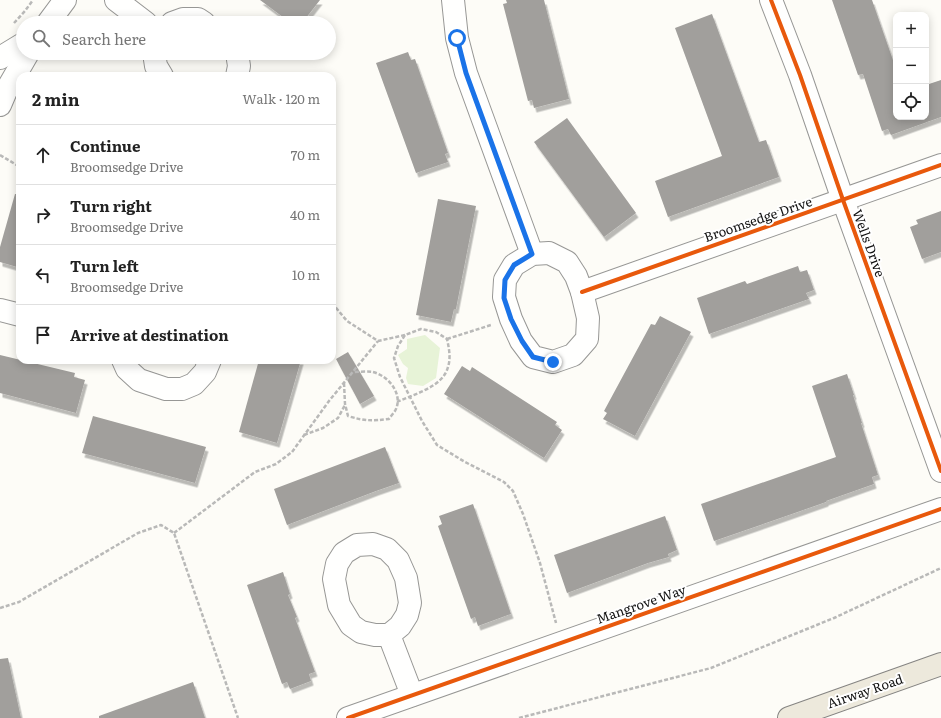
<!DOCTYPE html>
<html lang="en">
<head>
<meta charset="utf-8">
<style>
	:root { --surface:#fff; --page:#f6f6f6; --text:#222; --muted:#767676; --line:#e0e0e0 }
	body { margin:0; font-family:Literata,serif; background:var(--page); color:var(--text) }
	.controls { position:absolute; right:12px; top:12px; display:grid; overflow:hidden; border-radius:8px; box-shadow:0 2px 10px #0003 }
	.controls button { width:36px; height:36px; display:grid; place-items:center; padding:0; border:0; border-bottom:1px solid var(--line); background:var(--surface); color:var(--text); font:20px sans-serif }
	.stop { position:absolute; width:12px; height:12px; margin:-9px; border:3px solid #1a73e8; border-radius:50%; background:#fff }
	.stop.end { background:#1a73e8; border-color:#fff; box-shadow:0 1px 4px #0008 }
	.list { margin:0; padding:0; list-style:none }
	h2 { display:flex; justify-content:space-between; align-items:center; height:52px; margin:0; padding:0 16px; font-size:17px }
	h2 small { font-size:13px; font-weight:400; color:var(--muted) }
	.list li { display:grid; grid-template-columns:26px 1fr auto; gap:12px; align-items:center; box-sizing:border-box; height:60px; padding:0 16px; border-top:1px solid var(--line) }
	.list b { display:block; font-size:15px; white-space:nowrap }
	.list p { margin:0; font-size:13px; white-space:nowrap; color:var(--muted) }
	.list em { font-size:13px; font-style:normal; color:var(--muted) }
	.icon { flex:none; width:22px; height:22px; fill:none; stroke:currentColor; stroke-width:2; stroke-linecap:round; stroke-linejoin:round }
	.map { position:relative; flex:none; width:941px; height:718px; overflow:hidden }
	.search { position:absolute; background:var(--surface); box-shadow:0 2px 10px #0003; left:16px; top:16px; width:320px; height:44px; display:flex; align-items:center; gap:10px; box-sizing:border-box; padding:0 14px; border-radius:22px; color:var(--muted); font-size:15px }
	.panel { position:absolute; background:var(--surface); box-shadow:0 2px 10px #0003; left:16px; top:72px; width:320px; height:292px; border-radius:12px }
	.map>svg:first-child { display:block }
	.green { fill:#e7f3d7 }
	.building { fill:#a19f9c; filter:url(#shadow) }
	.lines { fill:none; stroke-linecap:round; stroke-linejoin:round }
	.street-casing { stroke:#979795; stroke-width:24 }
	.primary-casing { stroke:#858482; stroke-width:24 }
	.path { stroke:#b9b9b8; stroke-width:2.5; stroke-dasharray:4 2; stroke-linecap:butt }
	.street { stroke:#fffffe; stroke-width:22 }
	.primary { stroke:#ede9dc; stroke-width:22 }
	.cycleway-casing { stroke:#fff; stroke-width:6 }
	.cycleway { stroke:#e8590c; stroke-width:4 }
	.route { stroke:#1a73e8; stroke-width:5 }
	.labels { text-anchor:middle; stroke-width:4; stroke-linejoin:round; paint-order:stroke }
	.street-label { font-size:13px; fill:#111; stroke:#fff }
</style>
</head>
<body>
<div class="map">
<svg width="941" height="718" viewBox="0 0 941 718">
	<defs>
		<filter id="shadow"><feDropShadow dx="2.5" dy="4.5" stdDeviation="0" flood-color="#0004"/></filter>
	</defs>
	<rect width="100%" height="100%" fill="#fdfcf7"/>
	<!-- green -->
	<path class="green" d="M425 335 440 348 436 378 423 386 408 384 406 378 408 368 403 364 398 355 407 349V339Z"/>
	<!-- building -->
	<g class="building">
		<path d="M260 0H320L302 23H291Z"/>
		<path d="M506 0H544L569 99 534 108 532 100 528 101 503 4 507 3Z"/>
		<path d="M832 0H872L896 69V117H926V85L941 80V117L891 135 888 129 882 131 863 74 858 75Z"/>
		<path d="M712 14 759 142 766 140 779 177 668 217 655 181 722 156 675 28Z"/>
		<path d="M408 52 411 60 415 59 448 153 445 154 448 162 416 173 376 63Z"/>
		<path d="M567 118 636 213 604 237 534 142Z"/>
		<path d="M15 194H20V258L17 267 0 262V247Z"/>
		<path d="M438 199 476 206 456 309H454L451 322 416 315Z"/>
		<path d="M941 211V252L922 259 910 227 918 224 916 220Z"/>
		<path d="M798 266 800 272 807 270 814 290 806 293 809 299 709 334 697 298 745 281 747 284Z"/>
		<path d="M660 316 691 332 635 436 603 419 607 413 604 411 651 324 655 325Z"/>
		<path d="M348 352 374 396 360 404 336 359Z"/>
		<path d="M0 355 75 373 74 377 85 380 76 413 0 393Z"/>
		<path d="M259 360H301L277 443 239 432Z"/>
		<path d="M462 366 470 371 472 367 557 422 555 425 562 430 544 458 444 394Z"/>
		<path d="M847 374 854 395H853L862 423H861L878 475 872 477 874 484 826 501V502L789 515 714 541 701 504 836 457 812 386Z"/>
		<path d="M93 416 206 447 195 483 82 453Z"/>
		<path d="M385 447 399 483 376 491 287 525 274 489Z"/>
		<path d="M473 504 511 614 478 626 475 617 471 619 438 526 442 524 439 516Z"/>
		<path d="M665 516 677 550 668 554 669 557 648 563 567 593 554 555Z"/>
		<path d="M283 572 290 594 288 595 297 617 295 618 315 672 309 674 311 681 290 689 287 682 282 684 247 585Z"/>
		<path d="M8 658 21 718H0V659Z"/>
		<path d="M193 682 205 718H99V716Z"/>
	</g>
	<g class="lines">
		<defs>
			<g id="street">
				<path d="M116 0 146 23"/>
				<path d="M453 0 457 38 466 73 532 254"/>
				<path d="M771 0 800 75 843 200 941 471"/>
				<path d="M48 23 65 0"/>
				<path d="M172 23 183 19H198L204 23"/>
				<path d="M154 53 156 66 162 76"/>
				<path d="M237 53 239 66 237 76"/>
				<path d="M0 58 23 44"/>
				<path d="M0 105 6 91 28 53"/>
				<path d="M549 253 567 262 576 276 582 292 588 318 587 339 573 355 553 362 533 357 521 341 511 319 504 297 505 280 514 265 532 254Z"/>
				<path d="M582 292 941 165"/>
				<path d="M0 310 20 315"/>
				<path d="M123 360 127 369 139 380 166 389H182L194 384 205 372 210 360"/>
				<path d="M389 635H375L361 632 351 625 339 605 334 579 337 564 344 553 357 545 373 544 387 549 398 560 406 578 410 603 407 615 400 626 389 635 412 695"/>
				<path d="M348 718 941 509"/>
			</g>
			<path id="primary" d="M789 718 941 664"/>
		</defs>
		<!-- street casing -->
		<use href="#street" class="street-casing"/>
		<!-- primary casing -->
		<use href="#primary" class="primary-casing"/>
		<!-- path -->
		<g class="path">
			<path d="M14 23 25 11 33 0"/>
			<path d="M0 155 20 167"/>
			<path d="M332 303 347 321 378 341 405 335"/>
			<path d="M447 339 491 325"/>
			<path d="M344 383 345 404 348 416C364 421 372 421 389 419 390 417 393 414 395 411 404 395 389 376 373 372 367 371 359 372 353 372"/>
			<path d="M397 402C414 394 443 387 448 367 451 358 449 348 447 339L436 332 421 329 405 335 398 346 394 358 400 377 422 421 437 445 465 462 504 482 513 491 523 514 540 563 556 623"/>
			<path d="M304 435 323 428 338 418 345 405"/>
			<path d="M174 533 255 472 276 464 292 452 329 401 378 341"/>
			<path d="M0 608 19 602 138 533 161 525 174 533 238 718"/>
			<path d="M519 718 711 668 834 618 941 568"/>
		</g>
		<!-- street -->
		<use href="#street" class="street"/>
		<!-- primary -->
		<use href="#primary" class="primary"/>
		<defs>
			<g id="cycleway">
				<path d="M771 0 800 75 843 200 941 471"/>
				<path d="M582 292 941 165"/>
				<path d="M348 718 941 509"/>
			</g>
		</defs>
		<!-- cycleway casing -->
		<use href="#cycleway" class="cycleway-casing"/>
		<!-- cycleway -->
		<use href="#cycleway" class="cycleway"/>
	</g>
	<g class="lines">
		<!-- route -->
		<path class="route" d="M457 38 466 73 532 254 514 265 505 280 504 298 511 319 522 341 533 357 553 362"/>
	</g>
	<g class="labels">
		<!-- street labels -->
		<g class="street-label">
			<text transform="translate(758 219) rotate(-19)" y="5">Broomsedge Drive</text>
			<text transform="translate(869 243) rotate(70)" y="5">Wells Drive</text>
			<text transform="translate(641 604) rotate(-19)" y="5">Mangrove Way</text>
			<text transform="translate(865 691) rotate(-19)" y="5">Airway Road</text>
		</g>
	</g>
</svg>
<div class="controls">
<button>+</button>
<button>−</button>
<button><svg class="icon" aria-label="locate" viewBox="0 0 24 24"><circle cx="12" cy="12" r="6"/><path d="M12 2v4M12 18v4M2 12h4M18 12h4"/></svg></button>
</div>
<div class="stop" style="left:457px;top:38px"></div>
<div class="stop end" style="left:553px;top:362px"></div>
<div class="search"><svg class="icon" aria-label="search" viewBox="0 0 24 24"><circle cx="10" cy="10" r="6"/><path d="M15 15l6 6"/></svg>Search here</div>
<section class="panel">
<h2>2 min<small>Walk · 120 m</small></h2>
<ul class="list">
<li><svg class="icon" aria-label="ahead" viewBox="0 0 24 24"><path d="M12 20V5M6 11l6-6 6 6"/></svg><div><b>Continue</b><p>Broomsedge Drive</p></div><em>70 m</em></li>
<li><svg class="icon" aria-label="right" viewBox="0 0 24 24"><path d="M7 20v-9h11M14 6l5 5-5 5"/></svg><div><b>Turn right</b><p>Broomsedge Drive</p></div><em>40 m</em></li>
<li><svg class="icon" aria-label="left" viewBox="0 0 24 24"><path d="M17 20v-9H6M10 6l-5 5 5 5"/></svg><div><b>Turn left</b><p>Broomsedge Drive</p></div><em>10 m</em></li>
<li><svg class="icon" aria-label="arrive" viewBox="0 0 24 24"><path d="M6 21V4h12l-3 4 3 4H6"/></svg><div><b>Arrive at destination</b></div></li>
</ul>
</section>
</div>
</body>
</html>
